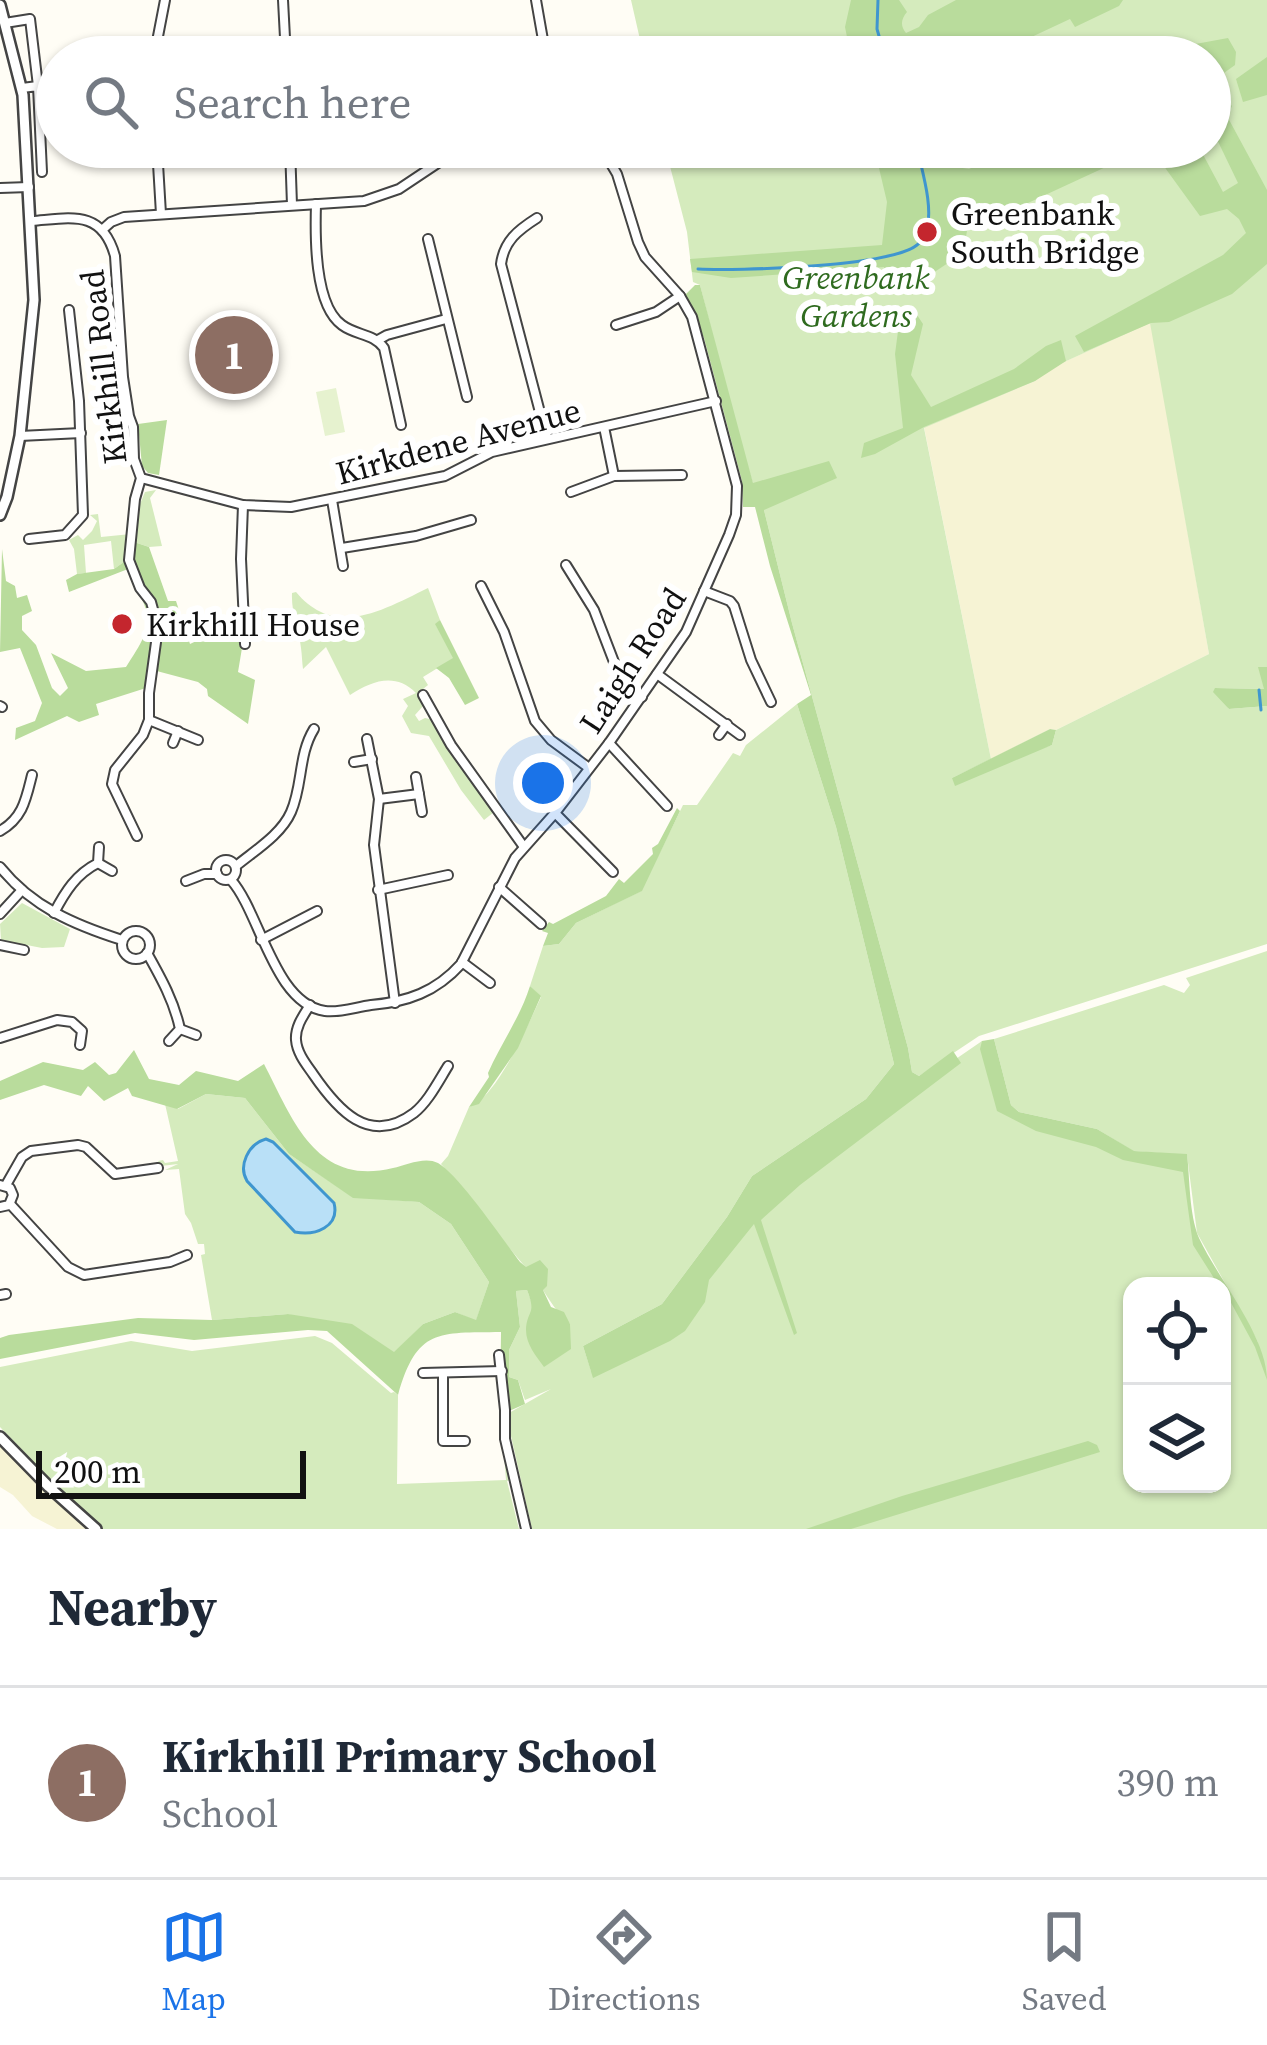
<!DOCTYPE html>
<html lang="en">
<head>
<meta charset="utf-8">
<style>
	:root { --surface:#fff; --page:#f2f2f3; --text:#1f2937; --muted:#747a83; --line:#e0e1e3; --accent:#1a73e8 }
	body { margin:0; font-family:"Source Serif 4",serif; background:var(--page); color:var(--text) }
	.controls { position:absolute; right:36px; bottom:36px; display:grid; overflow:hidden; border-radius:24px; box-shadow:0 3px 9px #0004 }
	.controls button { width:108px; height:108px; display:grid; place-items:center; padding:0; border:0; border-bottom:3px solid var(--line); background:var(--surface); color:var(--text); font:60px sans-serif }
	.scale { position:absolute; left:36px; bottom:30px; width:270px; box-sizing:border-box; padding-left:12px; border:6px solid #111; border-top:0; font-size:33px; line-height:42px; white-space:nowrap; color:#111; -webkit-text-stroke:9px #fff; paint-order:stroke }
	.you { position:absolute; left:543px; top:783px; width:42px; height:42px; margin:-30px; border:9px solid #fff; border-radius:50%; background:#1a73e8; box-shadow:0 0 0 18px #1a73e833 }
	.badge { display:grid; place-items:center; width:78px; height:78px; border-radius:50%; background:var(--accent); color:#fff; font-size:39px; font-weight:700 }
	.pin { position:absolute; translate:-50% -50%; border:6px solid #fff; box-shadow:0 3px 12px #0006 }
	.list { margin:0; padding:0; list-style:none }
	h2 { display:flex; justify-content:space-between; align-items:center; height:156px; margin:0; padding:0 48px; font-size:51px }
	h2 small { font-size:39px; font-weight:400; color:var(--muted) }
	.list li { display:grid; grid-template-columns:78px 1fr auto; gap:36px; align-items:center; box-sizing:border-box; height:192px; padding:0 48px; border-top:3px solid var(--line) }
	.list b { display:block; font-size:45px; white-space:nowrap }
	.list p { margin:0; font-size:39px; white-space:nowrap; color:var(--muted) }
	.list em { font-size:39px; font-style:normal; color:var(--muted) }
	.icon { flex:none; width:66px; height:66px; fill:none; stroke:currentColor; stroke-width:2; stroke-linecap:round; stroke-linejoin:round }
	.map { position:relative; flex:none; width:1267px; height:1529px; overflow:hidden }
	.search { position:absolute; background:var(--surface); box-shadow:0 3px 9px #0004; left:36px; right:36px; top:36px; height:132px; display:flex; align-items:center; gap:30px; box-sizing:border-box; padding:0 42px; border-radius:66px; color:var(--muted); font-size:45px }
	.sheet { height:348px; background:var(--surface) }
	nav { display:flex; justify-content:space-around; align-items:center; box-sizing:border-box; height:168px; border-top:3px solid var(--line); background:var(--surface); font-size:33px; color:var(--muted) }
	nav a { display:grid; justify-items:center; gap:6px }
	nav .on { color:var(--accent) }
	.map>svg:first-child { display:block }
	.farmland { fill:#f6f3d4 }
	.green { fill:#d5ebbd; fill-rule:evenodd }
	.forest { fill:#b9dc9c }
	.pitch { fill:#e6f2cf }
	.water { fill:#b9e0f7; stroke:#3f96cf; stroke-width:3 }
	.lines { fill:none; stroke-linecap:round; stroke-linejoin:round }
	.stream { stroke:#3f96cf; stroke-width:3 }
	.minor-casing { stroke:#444; stroke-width:12 }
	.tertiary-casing { stroke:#444; stroke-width:14 }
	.minor { stroke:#fff; stroke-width:8 }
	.tertiary { stroke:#fff; stroke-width:9 }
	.poi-dot { fill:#c4262e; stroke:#fff; stroke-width:4.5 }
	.labels { text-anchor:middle; stroke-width:12; stroke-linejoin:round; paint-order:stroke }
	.poi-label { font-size:33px; fill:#111; stroke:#fff; text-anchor:start }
	.park-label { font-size:33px; font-style:italic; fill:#2f6b1f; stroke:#fff }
	.street-label { font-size:33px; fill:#111; stroke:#fff }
</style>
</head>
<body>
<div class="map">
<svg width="1267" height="1529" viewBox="0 0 1267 1529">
	<rect width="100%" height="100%" fill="#fffdf5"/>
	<!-- farmland -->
	<g class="farmland">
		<path d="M1151 322 1209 654 1056 730 1050 729 991 759 924 427 1035 381 1051 368Z"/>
		<path d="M0 1446 55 1500 87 1529H57L32 1516 13 1495 0 1487Z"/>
	</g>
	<!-- green -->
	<g class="green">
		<path d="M631 0H1267V667H1259L1265 689 1215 688 1229 709 1267 706V944L979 1036 919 1076 912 1072 908 1048 792 623 764 510 753 484 733 415 700 285 693 282 687 232 665 147H1210V57H644ZM1150 323 1209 654 1056 730 1052 745 952 778 991 759 924 428 1035 381 1051 368Z"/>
		<path d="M156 490 150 498 162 546 149 547 134 542 140 504 145 492Z"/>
		<path d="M98 514 101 537 131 534 128 559 114 569 111 541 84 545 86 573 77 574 74 549 69 540 78 535 83 540 92 531 97 521 90 515Z"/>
		<path d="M428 588 440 620 436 625 454 658 423 677 428 685 417 694 423 706 415 715 419 721 425 718 434 720 458 762 494 812 484 820 461 790 429 736 411 733 402 716 408 706 403 699 416 693C395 672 372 681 350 695L326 647 303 669C302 662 302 655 301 648 299 628 291 613 292 593L296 592C335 639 383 610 428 588Z"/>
		<path d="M797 704 836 827 894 1064 866 1099 752 1176 727 1217 662 1304 583 1346 591 1371H592L750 1221 905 1094 982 1041 1000 1085 1016 1116 1130 1156 1183 1162 1195 1240 1258 1342 1197 1233 1187 1155 1133 1151 1097 1129 1019 1112 1011 1105 994 1039 1164 985 1184 993 1190 985 1186 978 1267 951V1529H532L511 1436 509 1413 551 1389 525 1400 518 1380 509 1377V1350L520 1327 516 1291 527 1290 534 1308 526 1330 568 1344 570 1324C549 1305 545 1289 528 1270 498 1236 471 1199 441 1164L448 1156 469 1107C497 1098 528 1024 541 997L530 986 543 946 559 944 576 923 641 891 683 805H697L733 753 740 756 746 745ZM1132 1286H1222V1484H1132Z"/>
		<path d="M22 903 70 929 64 947 42 948 1 940 0 924Z"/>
		<path d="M206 1094 245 1098 289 1154 353 1197 419 1202 451 1224 489 1282 476 1321 455 1312 423 1324 394 1353 288 1314 212 1320 201 1255 205 1254 204 1244H198L191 1223 185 1214 179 1169 165 1170 178 1164 161 1166 158 1161 163 1160 165 1163 178 1161 165 1104 178 1109Z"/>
		<path d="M315 1336 332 1343 391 1393 394 1392 398 1395 397 1484 506 1480 504 1454 511 1480 507 1481 519 1529H102L68 1498 0 1427V1367L131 1341 192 1351Z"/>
	</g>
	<!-- forest -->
	<g class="forest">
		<path d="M851 0H899L907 12C901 19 900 26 906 33L919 27 928 15 956 0H1123L1119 6 1075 27 1070 19 997 53 986 57H966L960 51 954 57H851L845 27Z"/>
		<path d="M1228 38 1236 52 1235 65 1210 83V57H1191L1190 45Z"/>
		<path d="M1267 57V95L1243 102 1236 79Z"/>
		<path d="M1227 101 1232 106 1227 116 1267 190V264L1232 294 1169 322 1151 323 1084 352 1075 336 1223 255 1246 233 1239 219 1227 209 1200 216 1150 147H1199L1223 192 1238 183 1210 125V111Z"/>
		<path d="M874 147H936L938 158 943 165 969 169 1016 147H1149L967 231 963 253 903 293 889 282 884 267 731 278 692 272 690 259 882 245 887 202Z"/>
		<path d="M695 285H700L753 483 829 461 837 478 764 510 792 623 908 1048 912 1072 919 1076 953 1051 961 1063 800 1185 761 1220 797 1333 794 1335 754 1224 709 1280 705 1302 685 1331 670 1341 593 1378 583 1346 662 1304 727 1217 752 1176 866 1099 894 1064 836 827 797 704 811 695 770 566 755 507H743L742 481 704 338 685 295Z"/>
		<path d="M917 315 923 324 911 375 931 407 1014 369 1046 346 1061 340 1066 361 1035 381 924 427 875 454 861 458 864 443 903 428 895 354 900 316Z"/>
		<path d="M167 420 159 475 148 473 142 466 138 424Z"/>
		<path d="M134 542 149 547 168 601H176L190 644 241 620 243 642 238 672 255 680 248 724 208 696 207 689 198 682 153 670 159 620 132 565Z"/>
		<path d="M2 549 6 581 15 586 17 598 27 595 32 611 22 616V630L36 645 52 688 60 696 68 688 51 653 86 671 126 667C158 619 151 619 128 569L69 592 66 580 77 574 114 569 128 559C128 582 149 599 153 621 157 643 147 666 146 688L96 704 99 715 79 722 67 716 15 740 16 728 35 721 42 703 20 648 0 652Z"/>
		<path d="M440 620 479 698 465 705 449 678 436 668 453 658 435 624Z"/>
		<path d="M1258 667H1267V706L1229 709 1213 692 1215 688 1264 689Z"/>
		<path d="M1050 729 1056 730 1052 745 955 786 952 778Z"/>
		<path d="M677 808 680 811 642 891 576 923 559 944 543 946 548 933 542 931 549 922 553 924 606 896 619 879 624 883 653 854 652 848 658 844Z"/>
		<path d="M530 986 541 996 518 1048 479 1104 469 1107 489 1077 488 1073C501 1043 520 1018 530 986Z"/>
		<path d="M994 1039 1011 1105 1019 1112 1097 1129 1134 1151 1187 1154C1190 1180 1189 1214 1199 1238 1218 1279 1267 1336 1267 1380L1255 1347 1222 1286H1219L1193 1245 1183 1172 1123 1160 1096 1147 1036 1131 997 1111 980 1049 982 1041Z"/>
		<path d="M134 1050 149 1079 179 1085 196 1071 238 1081 264 1064C293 1120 316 1187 393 1168 406 1165 425 1156 438 1163 458 1174 504 1241 520 1262L526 1267 540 1260 548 1269 547 1286 543 1290 551 1307 564 1312 570 1324 571 1349 544 1367C536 1356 526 1344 526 1330 527 1309 537 1315 527 1290L516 1291 520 1327 509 1350V1377L518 1380 525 1404 500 1415 501 1332C438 1333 417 1328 398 1395L327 1331 308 1330 194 1340 135 1333 0 1359V1338L9 1335 138 1318 212 1320 288 1314 352 1324 394 1352 423 1324 455 1312 476 1320 489 1282 451 1224 419 1202 353 1198 289 1154 245 1098 206 1094 177 1109 132 1096 128 1088 104 1101 88 1086 81 1096 44 1085 0 1100V1081L43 1062 83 1070 95 1062 109 1075 116 1073Z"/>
		<path d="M1088 1441 1097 1445 1100 1452 851 1529H806L902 1496Z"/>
	</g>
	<!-- pitch -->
	<path class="pitch" d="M336 388 345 432 325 436 316 392Z"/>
	<!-- water -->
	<path class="water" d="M266 1139 273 1142 334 1203C340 1227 315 1236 295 1232L247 1181C238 1166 248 1144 266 1139Z"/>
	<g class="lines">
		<!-- stream -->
		<g class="stream">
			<path d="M878 0 877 29 885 57"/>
			<path d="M698 269C736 271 890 267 917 245 920 243 926 233 927 230 933 204 922 172 917 147"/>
			<path d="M1259 690 1261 710"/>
		</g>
		<defs>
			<g id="minor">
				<path d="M283 0 286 57"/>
				<path d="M536 0 546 57"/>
				<path d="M5 23 30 19 38 86"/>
				<path d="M154 57 165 0"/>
				<path d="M22 88 38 86 42 172"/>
				<path d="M157 147 161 214"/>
				<path d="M290 147 292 205"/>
				<path d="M0 188 29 187"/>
				<path d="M316 204C315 236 314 305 342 325 357 336 373 333 384 348L401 425"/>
				<path d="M537 218C518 230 504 241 501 264L547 439"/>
				<path d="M32 221C71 218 102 209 115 256L123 377 129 416 133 427 134 459 141 478 135 499 129 560 140 588 151 602 156 620 157 635 149 693V720L143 735 115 770 112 784 137 836"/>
				<path d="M102 230 111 222 124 217 364 201 399 189 462 147"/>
				<path d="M428 239 467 397"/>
				<path d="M616 325 656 312 680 296"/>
				<path d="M378 340 387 335 446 319"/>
				<path d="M604 427 614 476"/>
				<path d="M20 436 81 433"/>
				<path d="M141 478 243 505 291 507 445 476 492 452 716 401"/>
				<path d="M571 492 614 476 682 475"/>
				<path d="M332 500 343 566"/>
				<path d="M243 505 241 559 245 644"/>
				<path d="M29 539 65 535 83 515 79 401 69 310"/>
				<path d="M342 548 416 536 471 520"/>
				<path d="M566 565 594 610 619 675 624 683 642 697"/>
				<path d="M481 586 504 632 535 721 551 740 589 768"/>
				<path d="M704 591 730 601 734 606 751 660 771 702"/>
				<path d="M657 674 740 735"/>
				<path d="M423 695 451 745 524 847"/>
				<path d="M0 706 2 707"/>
				<path d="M149 720 198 740"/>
				<path d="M719 735 727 724"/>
				<path d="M367 739 379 799 374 845 395 1003"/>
				<path d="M173 743 178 731"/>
				<path d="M609 743 667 806"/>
				<path d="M354 762 372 759"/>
				<path d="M416 777 422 812"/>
				<path d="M379 799 419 794"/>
				<path d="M555 813 613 872"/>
				<path d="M0 831C23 818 26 799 32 775"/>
				<circle cx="226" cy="870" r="10"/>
				<path d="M98 863 112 871"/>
				<path d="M236 866C254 851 281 835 291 812 303 785 298 755 314 729"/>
				<path d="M0 867C32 907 75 925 122 940"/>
				<path d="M231 880C260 912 274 1004 325 1011 340 1013 356 1007 371 1005 407 1002 436 992 461 964L515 858 555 813 609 743 686 632 729 535 736 515 737 486 692 317 680 296 645 257 638 242 617 174 601 147"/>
				<path d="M186 881 204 874H217"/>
				<path d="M499 887 541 924"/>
				<path d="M378 890 448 875"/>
				<path d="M54 913C65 892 76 874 98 863L99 847"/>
				<path d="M0 914 22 890"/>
				<circle cx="136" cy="945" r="14"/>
				<path d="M261 940 317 911"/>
				<path d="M0 945 24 950"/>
				<path d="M147 953C161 978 174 1001 180 1029L169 1041"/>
				<path d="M462 962 490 983"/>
				<path d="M310 1005C303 1016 295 1027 296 1040 297 1053 306 1064 313 1074 337 1109 369 1147 414 1113 428 1102 438 1082 448 1066"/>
				<path d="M180 1029 196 1035"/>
				<path d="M0 1038 57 1020 72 1022 82 1031 80 1045"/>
				<path d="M0 1185 10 1188 13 1195 9 1205 0 1207"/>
				<path d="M6 1185 22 1157 31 1151 78 1145 86 1147 115 1174 158 1168"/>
				<path d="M10 1204 68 1267 84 1275 170 1262 187 1255"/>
				<path d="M0 1295 6 1294"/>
				<path d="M499 1355 505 1410V1439L526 1529"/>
				<path d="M423 1373 502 1371"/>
				<path d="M443 1373V1441H465"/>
			</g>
			<g id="tertiary">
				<path d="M0 5 23 95 34 300 20 436 7 497 0 515"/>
				<path d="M0 1437 49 1487 96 1529"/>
			</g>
		</defs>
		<!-- minor casing -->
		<use href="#minor" class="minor-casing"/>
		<!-- tertiary casing -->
		<use href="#tertiary" class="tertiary-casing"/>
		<!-- minor -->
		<use href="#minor" class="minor"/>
		<!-- tertiary -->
		<use href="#tertiary" class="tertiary"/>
	</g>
	<!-- markers -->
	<g class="poi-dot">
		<circle cx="927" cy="232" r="12"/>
		<circle cx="122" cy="624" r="12"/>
	</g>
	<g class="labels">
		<!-- poi labels -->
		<g class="poi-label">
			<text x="951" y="225">Greenbank<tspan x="951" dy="38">South Bridge</tspan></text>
			<text x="146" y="636">Kirkhill House</text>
		</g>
		<!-- park labels -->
		<g class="park-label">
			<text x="856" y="289">Greenbank<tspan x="856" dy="38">Gardens</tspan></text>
		</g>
		<!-- street labels -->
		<g class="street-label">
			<text transform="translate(103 367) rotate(-97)" y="12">Kirkhill Road</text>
			<text transform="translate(458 441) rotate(-15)" y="12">Kirkdene Avenue</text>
			<text transform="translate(632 660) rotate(-57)" y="12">Laigh Road</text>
		</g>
	</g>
</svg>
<div class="controls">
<button><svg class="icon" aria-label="locate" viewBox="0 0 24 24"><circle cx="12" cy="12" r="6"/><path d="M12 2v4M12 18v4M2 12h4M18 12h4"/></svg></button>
<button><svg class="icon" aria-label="layers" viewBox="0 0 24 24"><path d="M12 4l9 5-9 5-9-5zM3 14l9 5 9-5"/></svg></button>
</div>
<div class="scale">200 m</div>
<div class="you"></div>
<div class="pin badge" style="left:234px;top:355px;background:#8d6e63">1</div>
<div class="search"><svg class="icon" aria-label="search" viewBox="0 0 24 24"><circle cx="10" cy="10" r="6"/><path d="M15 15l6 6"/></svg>Search here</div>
</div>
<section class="sheet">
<h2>Nearby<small></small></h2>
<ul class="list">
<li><span class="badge" style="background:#8d6e63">1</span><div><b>Kirkhill Primary School</b><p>School</p></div><em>390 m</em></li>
</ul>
</section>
<nav>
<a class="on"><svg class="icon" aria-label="map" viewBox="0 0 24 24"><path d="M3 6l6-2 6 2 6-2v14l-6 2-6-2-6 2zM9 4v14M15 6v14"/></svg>Map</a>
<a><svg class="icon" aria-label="directions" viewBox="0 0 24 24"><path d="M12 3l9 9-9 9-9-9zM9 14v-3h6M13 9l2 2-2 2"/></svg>Directions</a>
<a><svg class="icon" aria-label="saved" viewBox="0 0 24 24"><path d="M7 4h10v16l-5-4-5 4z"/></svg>Saved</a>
</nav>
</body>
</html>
